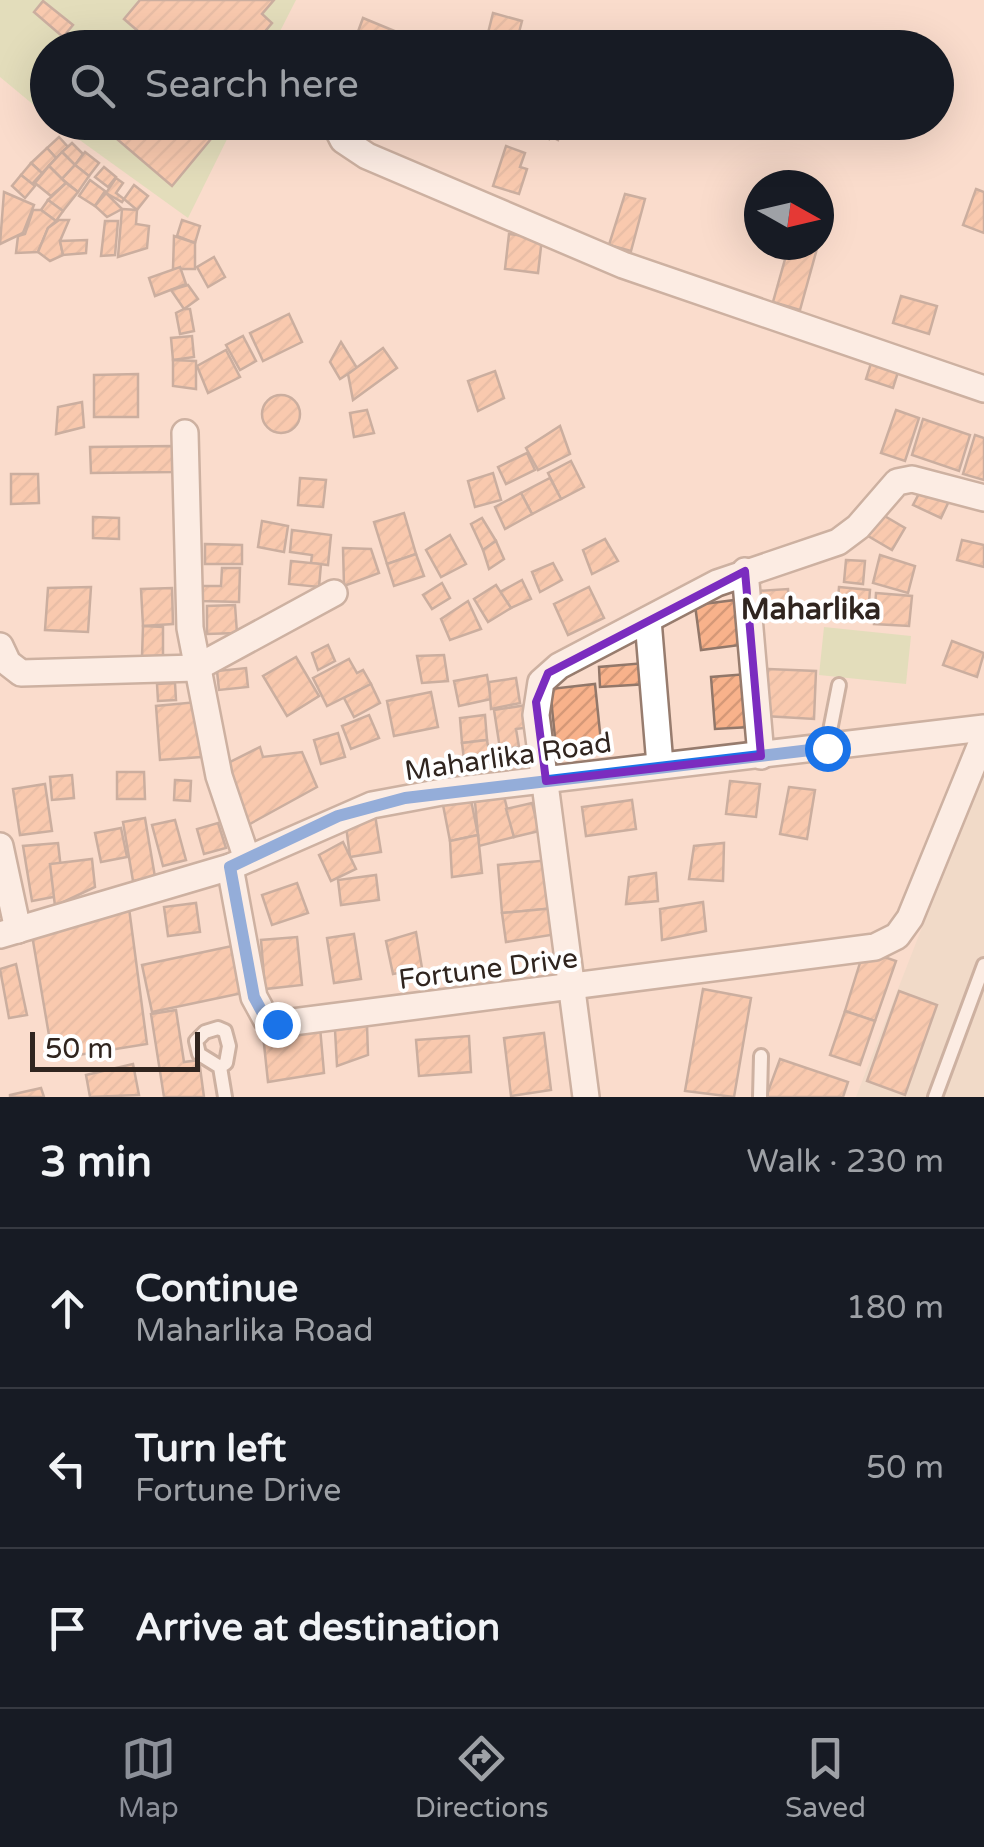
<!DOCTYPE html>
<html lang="en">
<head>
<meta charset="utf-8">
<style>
	:root { --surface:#171b24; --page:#242831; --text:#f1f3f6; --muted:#9ea1a6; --line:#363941; --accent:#8c9099 }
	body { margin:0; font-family:"Varela Round",sans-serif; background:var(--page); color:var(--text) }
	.compass { position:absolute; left:744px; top:170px; width:90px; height:90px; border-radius:50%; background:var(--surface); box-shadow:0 10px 40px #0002; rotate:98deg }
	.scale { position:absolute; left:30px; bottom:25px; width:170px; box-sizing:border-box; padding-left:10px; border:5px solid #30251f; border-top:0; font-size:28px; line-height:35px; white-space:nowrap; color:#30251f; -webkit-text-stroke:8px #fff; paint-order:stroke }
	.stop { position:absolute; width:30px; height:30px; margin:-22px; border:8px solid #1a73e8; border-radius:50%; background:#fff }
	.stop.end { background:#1a73e8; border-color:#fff; box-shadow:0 2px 10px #0008 }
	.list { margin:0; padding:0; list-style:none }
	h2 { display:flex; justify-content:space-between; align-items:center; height:130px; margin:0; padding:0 40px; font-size:42px }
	h2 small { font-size:32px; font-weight:400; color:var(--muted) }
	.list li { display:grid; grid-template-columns:65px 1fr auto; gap:30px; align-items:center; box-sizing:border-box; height:160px; padding:0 40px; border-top:2px solid var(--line) }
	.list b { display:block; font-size:38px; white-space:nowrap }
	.list p { margin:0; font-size:32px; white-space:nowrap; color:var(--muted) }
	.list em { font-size:32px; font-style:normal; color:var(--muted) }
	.icon { flex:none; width:55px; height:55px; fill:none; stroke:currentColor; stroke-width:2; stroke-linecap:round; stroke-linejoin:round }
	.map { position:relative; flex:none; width:984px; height:1097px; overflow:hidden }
	.search { position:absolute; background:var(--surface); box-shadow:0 10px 40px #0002; left:30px; right:30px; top:30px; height:110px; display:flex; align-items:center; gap:25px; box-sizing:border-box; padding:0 35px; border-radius:55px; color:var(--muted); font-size:38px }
	.sheet { height:610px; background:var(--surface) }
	nav { display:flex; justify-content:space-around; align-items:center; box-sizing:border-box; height:140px; border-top:2px solid var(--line); background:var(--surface); font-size:28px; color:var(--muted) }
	nav a { display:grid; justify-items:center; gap:5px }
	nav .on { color:var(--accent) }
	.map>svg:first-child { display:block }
	.industrial { fill:#e6d7c4 }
	.pitch { fill:#c8dda7 }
	.building { fill:url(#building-hatch); stroke:#927769; stroke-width:2.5 }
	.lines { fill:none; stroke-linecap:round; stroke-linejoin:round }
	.lane-casing { stroke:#977c6e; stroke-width:18 }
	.street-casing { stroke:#977c6e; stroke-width:30 }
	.lane { stroke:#fff; stroke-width:12 }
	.street { stroke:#fff; stroke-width:25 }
	.route { stroke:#1a73e8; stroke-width:12 }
	.marked { fill:none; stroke:#7b2cbf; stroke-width:8; stroke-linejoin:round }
	.labels { text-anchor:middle; stroke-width:8; stroke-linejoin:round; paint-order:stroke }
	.street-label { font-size:28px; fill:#30251f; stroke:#fff }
	.neighbourhood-label { font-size:30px; font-weight:bold; fill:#30251f; stroke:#fff }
</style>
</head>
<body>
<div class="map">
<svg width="984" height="1097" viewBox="0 0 984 1097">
	<defs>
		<pattern id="building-hatch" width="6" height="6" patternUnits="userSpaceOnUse" patternTransform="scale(2.5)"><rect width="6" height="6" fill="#f8b28b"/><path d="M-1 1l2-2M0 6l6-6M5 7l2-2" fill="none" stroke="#d59978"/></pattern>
	</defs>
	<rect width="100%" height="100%" fill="#fadccc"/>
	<!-- industrial -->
	<path class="industrial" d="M984 768V1097H856Z"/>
	<!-- pitch -->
	<g class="pitch">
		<path d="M0 0H296L272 47 48 48 47 116 0 77Z"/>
		<path d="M56 123H235L188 218Z"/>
		<path d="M824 627 911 636 906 684 819 675Z"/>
	</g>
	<!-- building -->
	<g class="building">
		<path d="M140 0H274L262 14 272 23 251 48H126L139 32 124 19Z"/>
		<path d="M43 1 73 25 63 37 34 12Z"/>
		<path d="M493 13 522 21 516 44 487 37Z"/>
		<path d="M363 18 409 37 404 48H352Z"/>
		<path d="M97 122H225L172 186Z"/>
		<path d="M522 122H557L554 130 561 133 558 140 550 136 549 139 520 126Z"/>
		<path d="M59 137 68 147 56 158 47 148Z"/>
		<path d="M72 143 83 154 75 165 62 152Z"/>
		<path d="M506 146 525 153 520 167 527 169 519 194 493 186Z"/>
		<path d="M47 148 56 158 42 173 31 163Z"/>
		<path d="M62 152 75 165 62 179 49 166Z"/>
		<path d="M85 152 99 163 89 176 75 165Z"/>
		<path d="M31 163 42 173 32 184 21 175Z"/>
		<path d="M75 165 89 176 78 192 62 179Z"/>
		<path d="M49 166 66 183 51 196 35 183Z"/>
		<path d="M104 167 116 177 108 187 95 177Z"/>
		<path d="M21 175 35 186 25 198 12 186Z"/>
		<path d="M116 178 123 183 116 193 124 199 122 202 106 193Z"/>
		<path d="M90 180 105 191 95 206 79 196Z"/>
		<path d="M66 183 78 192 63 211 48 200Z"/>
		<path d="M134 185 148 196 137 210 124 199Z"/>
		<path d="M976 189 984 192V233L963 225Z"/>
		<path d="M4 192 34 205 23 233 0 244Z"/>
		<path d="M106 193 122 209 107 217 95 206Z"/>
		<path d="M625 194 645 199 631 251 609 245Z"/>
		<path d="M48 200 63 211 56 221 41 210Z"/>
		<path d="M122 209 137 210 136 224 149 226 147 248 118 257Z"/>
		<path d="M33 210H41L56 221 48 228 38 252 16 253 18 236 25 234Z"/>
		<path d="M59 220H69L60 241 63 255 50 261 38 252 48 228Z"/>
		<path d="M182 220 200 226 195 243 177 236Z"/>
		<path d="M105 221H118L115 255 101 256Z"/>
		<path d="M509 234 542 238 538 273 505 269Z"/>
		<path d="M174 236 195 243V269H173Z"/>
		<path d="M87 240 86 253 63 255 60 241Z"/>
		<path d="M789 245H818L800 310 773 302Z"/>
		<path d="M214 257 225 277 208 287 197 267Z"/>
		<path d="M180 267 186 284 155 296 149 278Z"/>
		<path d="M188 285 198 299 184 309 171 290Z"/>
		<path d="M901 296 937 306 929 334 893 323Z"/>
		<path d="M184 309H190L194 331 180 334 176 313Z"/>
		<path d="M289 314 302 342 263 361 250 333Z"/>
		<path d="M192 336 194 357 173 360 171 338Z"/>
		<path d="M243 336 256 361 240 370 226 345Z"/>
		<path d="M341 342 357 368 340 379 330 362Z"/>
		<path d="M383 348 397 368 353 400 348 374Z"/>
		<path d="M226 350 240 377 208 393 197 366Z"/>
		<path d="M173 360 196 361V389L173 386Z"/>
		<path d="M872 360 899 369 893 388 866 379Z"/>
		<path d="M495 371 504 398 478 411 468 381Z"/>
		<path d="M138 374V417H94V375Z"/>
		<circle cx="281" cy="414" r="19"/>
		<path d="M82 402 84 427 56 434 58 407Z"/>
		<path d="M367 410 374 433 354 437 350 413Z"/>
		<path d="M896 410 919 418 905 461 881 453Z"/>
		<path d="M923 419 970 435 959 471 912 455Z"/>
		<path d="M560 426 570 454 538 470 526 448Z"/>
		<path d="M975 435 984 438V480L963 474Z"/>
		<path d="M173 446 174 472 91 473 90 447Z"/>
		<path d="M527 453 535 470 506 484 498 467Z"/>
		<path d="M571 461 584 487 561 499 548 473Z"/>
		<path d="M493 473 501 500 475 507 468 481Z"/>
		<path d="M11 474H38L39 503 11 504Z"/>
		<path d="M300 478 326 480 323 507 298 505Z"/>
		<path d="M550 478 561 499 532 514 521 493Z"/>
		<path d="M922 488 949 501 941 518 913 505Z"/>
		<path d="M521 493 532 514 505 529 495 507Z"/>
		<path d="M876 511 905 528 892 550 863 533Z"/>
		<path d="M404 513 416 554 387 564 374 522Z"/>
		<path d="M93 517 119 518V539L93 538Z"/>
		<path d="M482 518 496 541 483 550 471 524Z"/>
		<path d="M262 521 288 526 284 552 258 547Z"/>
		<path d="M292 530 331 535 328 565 311 563 312 555 290 552Z"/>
		<path d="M450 535 466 564 441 577 426 550Z"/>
		<path d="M605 539 618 561 592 574 583 550Z"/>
		<path d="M962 540 984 545V567L957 560Z"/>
		<path d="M496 541 504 559 489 569 483 550Z"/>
		<path d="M205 544 242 545V564H205Z"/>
		<path d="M343 548 371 549 379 573 344 586Z"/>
		<path d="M416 554 424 576 394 586 387 564Z"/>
		<path d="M880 555 915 566 908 593 873 583Z"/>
		<path d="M846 560 865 561 863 584 844 582Z"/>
		<path d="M291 561 321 564 319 587 289 584Z"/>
		<path d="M553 563 562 580 540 592 532 572Z"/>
		<path d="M222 568H240L239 602 202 601V586H221Z"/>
		<path d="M522 580 531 599 511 608 500 592Z"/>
		<path d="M442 583 450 598 432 609 423 595Z"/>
		<path d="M496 585 511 608 488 622 474 599Z"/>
		<path d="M91 587 88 632 45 630 48 588Z"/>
		<path d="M589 587 604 618 568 635 554 604Z"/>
		<path d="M839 587 870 590 868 615 837 612Z"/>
		<path d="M172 588 173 624 143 626 141 589Z"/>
		<path d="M788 589 790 619 759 621 757 591Z"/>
		<path d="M876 593 912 596 909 626 874 624Z"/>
		<path d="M735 600 740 645 701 650 695 605Z"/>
		<path d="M468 601 481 629 450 640 441 619Z"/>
		<path d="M235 605 237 633 207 634V606Z"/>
		<path d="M143 626 163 627V658L142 657Z"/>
		<path d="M952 641 984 653 977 677 943 665Z"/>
		<path d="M328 645 335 661 318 670 312 653Z"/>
		<path d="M444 655 448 681 422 683 417 656Z"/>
		<path d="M296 657 319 696 287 716 263 676Z"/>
		<path d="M349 659 357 673 363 670 371 684 327 706 313 678Z"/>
		<path d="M645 663 648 684 600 687 599 667Z"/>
		<path d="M246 668 248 687 219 690 217 671Z"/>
		<path d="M768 669 816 671 814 719 765 716Z"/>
		<path d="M747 674 750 727 715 729 711 677Z"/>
		<path d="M487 675 491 699 459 706 454 681Z"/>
		<path d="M516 678 520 703 491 709 489 682Z"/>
		<path d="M175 683 176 700 158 701 157 684Z"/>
		<path d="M371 684 380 703 354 717 344 698Z"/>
		<path d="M595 684 601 742 556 747 550 689Z"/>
		<path d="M431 692 438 727 394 736 387 701Z"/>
		<path d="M197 702 201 757 160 760 156 706Z"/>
		<path d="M527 705 531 727 516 729 519 747 500 749 494 710Z"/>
		<path d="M369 715 379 738 351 749 342 726Z"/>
		<path d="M485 715 487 740 462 743 460 718Z"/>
		<path d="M338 733 345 757 321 764 314 740Z"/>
		<path d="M487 740 491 764 465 768 462 743Z"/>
		<path d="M260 747 263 757 302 752 317 787 248 825 220 767Z"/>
		<path d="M117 772H144L145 799H117Z"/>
		<path d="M72 775 74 798 52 800 50 777Z"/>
		<path d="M175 780 191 781 190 801 174 800Z"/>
		<path d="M730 781 760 784 756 817 726 814Z"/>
		<path d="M45 784 52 831 20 835 13 789Z"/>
		<path d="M789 787 815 790 807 839 780 834Z"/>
		<path d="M504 796 514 837 479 846 475 802Z"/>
		<path d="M471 800 478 835 450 841 443 805Z"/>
		<path d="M632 800 636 829 586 836 582 807Z"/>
		<path d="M532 803 539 831 514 837 506 809Z"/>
		<path d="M375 815 381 852 350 857 345 818Z"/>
		<path d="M145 818 155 877 133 881 123 822Z"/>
		<path d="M175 820 186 860 163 866 152 825Z"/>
		<path d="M218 823 226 848 204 854 197 829Z"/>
		<path d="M121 828 127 857 101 862 95 833Z"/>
		<path d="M478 835 482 873 452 877 450 841Z"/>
		<path d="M343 842 356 869 331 881 319 855Z"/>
		<path d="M58 843 64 895 32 901 23 846Z"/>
		<path d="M724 843 723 881 689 879 694 846Z"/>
		<path d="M92 859 95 887 55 906 50 864Z"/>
		<path d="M550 860 555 908 502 913 498 865Z"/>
		<path d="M656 873 658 901 626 904 629 877Z"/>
		<path d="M376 875 379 900 341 905 338 880Z"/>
		<path d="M297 883 308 913 272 925 262 895Z"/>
		<path d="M703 902 706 931 662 940 660 909Z"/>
		<path d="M196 903 200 932 168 936 164 907Z"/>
		<path d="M129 908 147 1044 53 1059 32 935Z"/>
		<path d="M555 908 557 934 506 942 502 913Z"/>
		<path d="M416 932 422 968 393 974 386 941Z"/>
		<path d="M354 934 361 979 334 983 327 938Z"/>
		<path d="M297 937 302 985 265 989 261 940Z"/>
		<path d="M237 945 247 992 152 1012 142 965Z"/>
		<path d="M864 950 896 961 875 1021 845 1011Z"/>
		<path d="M16 964 27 1015 9 1018 0 969Z"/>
		<path d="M703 989 751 998 734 1097 685 1091Z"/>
		<path d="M899 991 937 1005 905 1095 867 1081Z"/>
		<path d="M176 1010 184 1062 199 1060 204 1097H164L151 1014Z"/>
		<path d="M845 1011 875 1021 860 1065 830 1055Z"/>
		<path d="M367 1025 368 1055 337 1066 335 1030Z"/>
		<path d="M320 1027 324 1073 268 1082 263 1035Z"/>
		<path d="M544 1033 551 1090 511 1096 504 1038Z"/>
		<path d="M469 1036 471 1072 419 1076 416 1040Z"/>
		<path d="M780 1059 848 1082 843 1097H766Z"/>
		<path d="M133 1064 139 1095 90 1097 86 1075Z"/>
		<path d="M41 1088 44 1097H10V1095Z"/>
	</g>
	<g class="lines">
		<defs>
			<g id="lane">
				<path d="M827 746 839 685"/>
				<path d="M220 1067 199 1054 196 1041 205 1032 218 1028 225 1031 229 1046 226 1063 220 1067 225 1097"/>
				<path d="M760 1097 761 1056"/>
				<path d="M935 1097 984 965"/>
			</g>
			<g id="street">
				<path d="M334 122 343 140 367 156 623 265 984 389"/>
				<path d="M185 433 190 628 219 776 247 859"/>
				<path d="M745 571 761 756"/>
				<path d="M648 620 660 765"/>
				<path d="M0 646 8 663 21 673 196 668 334 593"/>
				<path d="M0 846 18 930"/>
				<path d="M230 867 254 997 266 1019 277 1024 875 947 897 936 910 918 984 737"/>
				<path d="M0 935 230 867 372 805 442 792 984 728"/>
				<path d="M586 1097 536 715 541 682 559 666 717 583 838 542 858 527 897 482 912 479 984 498"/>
			</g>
		</defs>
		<!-- lane casing -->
		<use href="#lane" class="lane-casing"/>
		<!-- street casing -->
		<use href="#street" class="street-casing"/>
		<!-- lane -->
		<use href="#lane" class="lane"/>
		<!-- street -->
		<use href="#street" class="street"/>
	</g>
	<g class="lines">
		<!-- route -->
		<path class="route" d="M277 1024 266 1019 254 997 230 867 338 816 405 798 827 748"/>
	</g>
	<!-- marked area -->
	<path d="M0 0H984V1097H0ZM745 571 761 756 546 781 536 702 548 673Z" fill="#fadccc" fill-opacity=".55" fill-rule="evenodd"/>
	<path class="marked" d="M745 571 761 756 546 781 536 702 548 673Z"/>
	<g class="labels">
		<!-- street labels -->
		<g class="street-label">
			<text transform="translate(508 756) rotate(-8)" y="10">Maharlika Road</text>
			<text transform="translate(488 968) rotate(-7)" y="10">Fortune Drive</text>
		</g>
		<!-- neighbourhood labels -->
		<g class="neighbourhood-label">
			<text x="811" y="619">Maharlika</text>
		</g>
	</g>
</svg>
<svg class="compass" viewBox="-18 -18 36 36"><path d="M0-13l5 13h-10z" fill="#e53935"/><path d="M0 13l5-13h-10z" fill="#9ea1a6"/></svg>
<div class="scale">50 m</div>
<div class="stop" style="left:827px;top:748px"></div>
<div class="stop end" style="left:277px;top:1024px"></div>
<div class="search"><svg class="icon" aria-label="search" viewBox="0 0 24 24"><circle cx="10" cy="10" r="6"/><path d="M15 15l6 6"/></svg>Search here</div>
</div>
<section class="sheet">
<h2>3 min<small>Walk · 230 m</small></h2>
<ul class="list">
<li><svg class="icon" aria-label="ahead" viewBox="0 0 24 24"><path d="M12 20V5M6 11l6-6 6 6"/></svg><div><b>Continue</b><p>Maharlika Road</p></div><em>180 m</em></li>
<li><svg class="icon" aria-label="left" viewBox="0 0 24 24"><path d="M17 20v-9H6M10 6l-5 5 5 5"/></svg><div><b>Turn left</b><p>Fortune Drive</p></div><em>50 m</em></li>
<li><svg class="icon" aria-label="arrive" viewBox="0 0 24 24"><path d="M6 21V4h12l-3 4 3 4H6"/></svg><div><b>Arrive at destination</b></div></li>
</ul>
</section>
<nav>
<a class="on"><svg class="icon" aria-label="map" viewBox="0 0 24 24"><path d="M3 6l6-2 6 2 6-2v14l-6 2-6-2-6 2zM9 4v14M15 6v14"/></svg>Map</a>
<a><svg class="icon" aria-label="directions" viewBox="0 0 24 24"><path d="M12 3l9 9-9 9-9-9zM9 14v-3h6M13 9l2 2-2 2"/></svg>Directions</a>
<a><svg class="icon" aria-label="saved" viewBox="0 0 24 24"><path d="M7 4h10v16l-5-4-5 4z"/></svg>Saved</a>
</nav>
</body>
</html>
